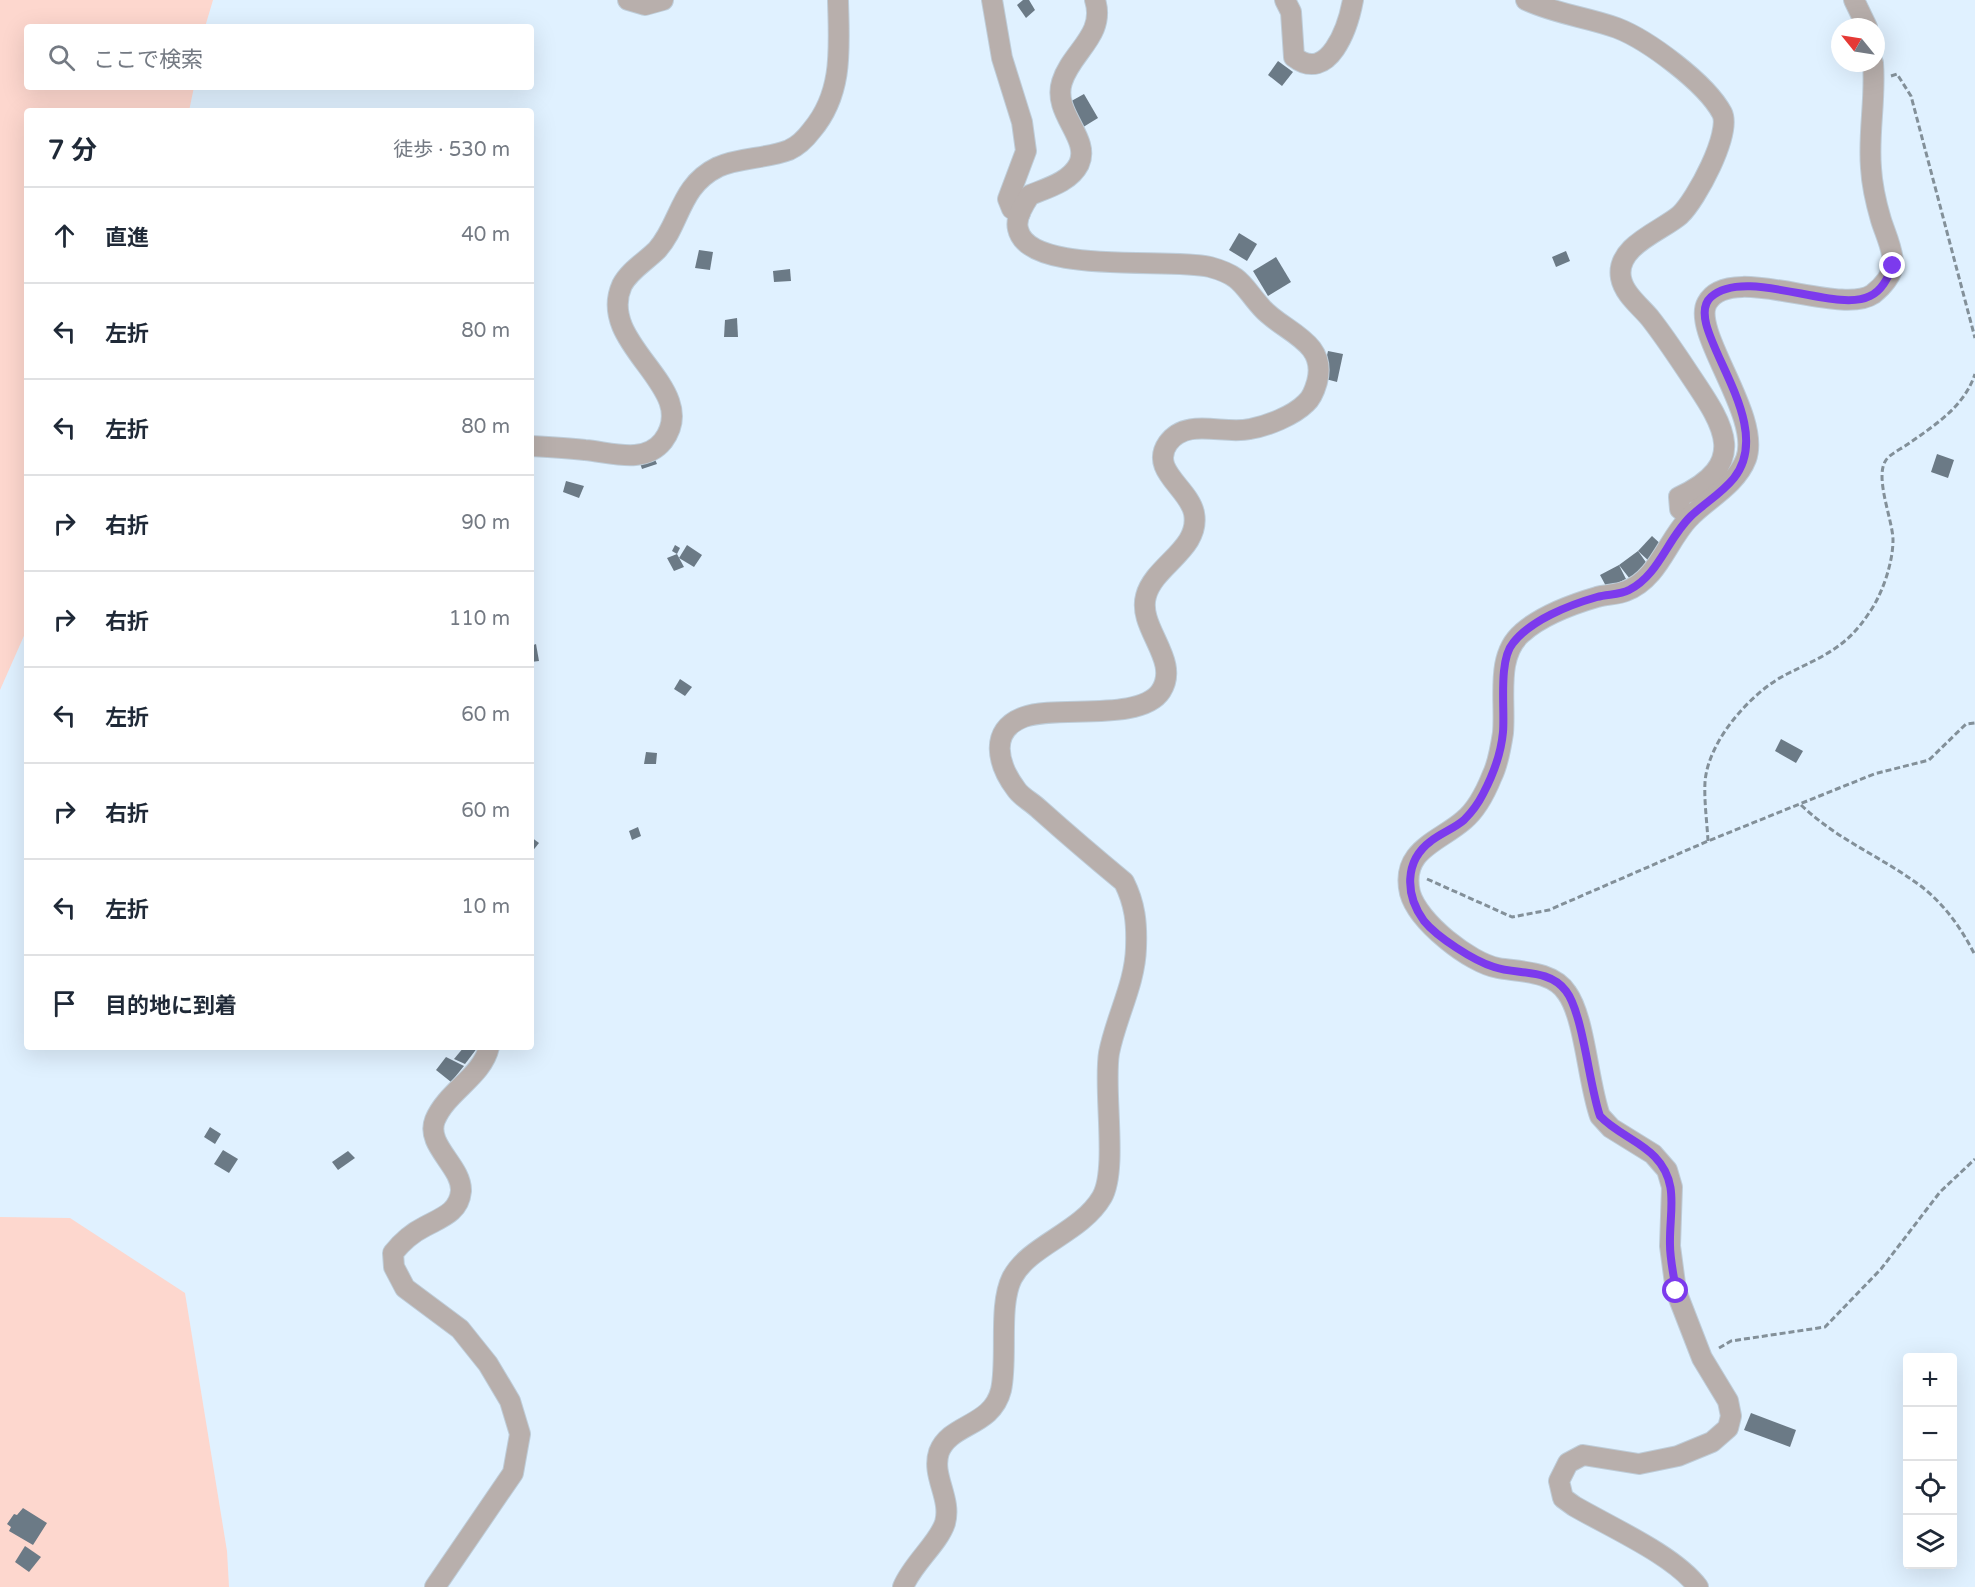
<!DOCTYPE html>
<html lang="ja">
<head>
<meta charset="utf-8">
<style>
	:root { --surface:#fff; --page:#f2f2f3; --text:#1f2937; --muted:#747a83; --line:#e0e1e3 }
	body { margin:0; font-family:"Varela Round","Noto Sans JP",sans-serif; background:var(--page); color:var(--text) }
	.controls { position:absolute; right:18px; bottom:18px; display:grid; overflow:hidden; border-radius:6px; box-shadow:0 6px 24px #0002 }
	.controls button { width:54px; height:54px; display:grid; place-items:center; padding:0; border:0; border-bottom:2px solid var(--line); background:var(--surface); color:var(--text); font:30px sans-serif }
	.compass { position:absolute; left:1831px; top:18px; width:54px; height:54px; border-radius:50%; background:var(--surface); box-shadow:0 6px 24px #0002; rotate:300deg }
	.stop { position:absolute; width:18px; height:18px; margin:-14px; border:4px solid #7c3aed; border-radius:50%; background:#fff }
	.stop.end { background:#7c3aed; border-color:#fff; box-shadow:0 2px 6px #0008 }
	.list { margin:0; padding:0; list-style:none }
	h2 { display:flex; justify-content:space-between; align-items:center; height:78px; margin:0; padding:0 24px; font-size:26px }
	h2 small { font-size:20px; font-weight:400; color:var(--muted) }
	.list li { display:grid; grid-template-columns:39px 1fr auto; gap:18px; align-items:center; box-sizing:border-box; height:96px; padding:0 24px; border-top:2px solid var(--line) }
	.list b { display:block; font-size:22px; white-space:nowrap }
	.list em { font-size:20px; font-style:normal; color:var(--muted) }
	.icon { flex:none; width:33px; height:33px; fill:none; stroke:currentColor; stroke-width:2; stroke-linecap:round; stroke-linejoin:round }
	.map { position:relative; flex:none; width:1975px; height:1587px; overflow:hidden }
	.search { position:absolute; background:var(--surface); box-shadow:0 6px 24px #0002; left:24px; top:24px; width:510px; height:66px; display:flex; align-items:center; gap:15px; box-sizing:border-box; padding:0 21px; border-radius:6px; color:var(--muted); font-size:22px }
	.panel { position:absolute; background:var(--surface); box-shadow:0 6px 24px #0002; left:24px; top:108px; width:510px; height:942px; border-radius:6px }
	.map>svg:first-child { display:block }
	.green { fill:#fdd7ce }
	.building { fill:#6b7a86 }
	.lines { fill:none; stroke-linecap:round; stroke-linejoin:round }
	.minor-casing { stroke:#becdd9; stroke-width:22 }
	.path { stroke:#839099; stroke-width:3; stroke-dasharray:6 3; stroke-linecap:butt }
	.minor { stroke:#b8afac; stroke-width:20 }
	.route { stroke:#7c3aed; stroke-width:8 }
</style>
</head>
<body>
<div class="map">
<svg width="1975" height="1587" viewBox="0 0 1975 1587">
	<rect width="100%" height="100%" fill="#e0f1ff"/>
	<!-- green -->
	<g class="green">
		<path d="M0 0H213L205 27H27V87H194L189 111H27V629L0 690Z"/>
		<path d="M0 1217 70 1218 185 1293 227 1551 229 1587H0Z"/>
	</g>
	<!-- building -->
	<g class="building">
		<path d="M1023 0H1029L1035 10 1026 18 1017 5Z"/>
		<path d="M1278 61 1293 72 1282 86 1268 75Z"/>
		<path d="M1084 94 1098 118 1080 129 1066 104Z"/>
		<path d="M1239 233 1257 244 1247 261 1229 250Z"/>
		<path d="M699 250 713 252 710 270 695 268Z"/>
		<path d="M1566 251 1570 261 1556 267 1552 257Z"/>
		<path d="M1276 257 1291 282 1268 296 1253 271Z"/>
		<path d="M790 269 791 281 774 282 773 271Z"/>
		<path d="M737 318 738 337H724L725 320Z"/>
		<path d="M1328 351 1343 354 1337 382 1322 378Z"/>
		<path d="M1937 454 1954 460 1948 478 1931 472Z"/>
		<path d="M653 455 657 464 642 469 639 460Z"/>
		<path d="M566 481 584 486 579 498 563 492Z"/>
		<path d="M1652 536 1664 547 1650 562 1638 551Z"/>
		<path d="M675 545 680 548 677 554 672 551Z"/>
		<path d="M687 545 702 555 694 567 679 558Z"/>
		<path d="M1638 551 1648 565 1630 579 1619 565 1626 579 1607 588 1600 575 1619 565Z"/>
		<path d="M677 554 684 567 674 571 667 558Z"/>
		<path d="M536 644 539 661 531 662V646Z"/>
		<path d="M680 679 692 687 685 696 674 689Z"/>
		<path d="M1781 739 1803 751 1796 763 1775 751Z"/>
		<path d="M646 752 657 753 656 764H644Z"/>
		<path d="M638 827 641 836 632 840 629 831Z"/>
		<path d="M531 837 539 843 531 853Z"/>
		<path d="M464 1047H478L465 1064 454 1059Z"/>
		<path d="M446 1057 464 1066 451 1082 436 1070Z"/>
		<path d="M210 1127 221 1134 215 1144 204 1137Z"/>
		<path d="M223 1150 238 1159 229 1173 214 1164Z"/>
		<path d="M348 1151 355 1158 338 1170 332 1162Z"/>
		<path d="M1751 1413 1796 1430 1790 1447 1744 1430Z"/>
		<path d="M23 1508 47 1523 33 1545 9 1531 11 1527 7 1524 14 1514 17 1515Z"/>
		<path d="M25 1546 41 1557 29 1572 15 1562Z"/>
	</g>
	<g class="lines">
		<defs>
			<g id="minor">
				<path d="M628 0 645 5 663 0"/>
				<path d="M992 0 1002 58 1022 122 1026 151 1008 199 1012 209 1020 213"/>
				<path d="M1285 0 1291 12 1294 57C1329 84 1348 27 1353 0"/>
				<path d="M1526 0C1555 14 1587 17 1617 28 1648 40 1706 83 1722 113 1732 133 1696 200 1680 215 1662 231 1615 246 1621 278 1624 294 1640 306 1650 318 1665 337 1678 357 1692 378 1725 427 1749 464 1679 497L1680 509 1690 517"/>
				<path d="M1854 0 1867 27"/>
				<path d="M531 446C549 447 567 448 585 450 610 452 644 465 663 441 703 388 595 345 622 285 629 271 646 261 657 250 681 223 679 186 718 167 740 157 766 159 789 150 798 146 806 138 812 130 844 92 839 46 838 0"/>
				<path d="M435 1587 513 1473 520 1434 510 1401 488 1364 460 1329 405 1288 394 1267 393 1253C401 1243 412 1233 424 1227 440 1218 459 1213 461 1191 462 1166 425 1145 435 1120 447 1091 482 1077 489 1047"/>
				<path d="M903 1587C913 1563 938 1544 945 1523 952 1498 931 1476 939 1452 950 1423 992 1427 1001 1390 1008 1359 998 1306 1012 1278 1029 1245 1081 1233 1102 1197 1118 1169 1103 1089 1109 1053 1116 1017 1135 984 1136 948 1137 923 1135 904 1124 882 1095 858 1067 834 1039 809 1032 802 1021 797 1016 789 998 765 988 730 1024 717 1057 705 1141 722 1161 691 1181 660 1137 628 1146 596 1154 565 1201 549 1194 513 1189 488 1149 470 1168 443 1187 417 1223 435 1250 429 1267 426 1293 416 1306 403 1312 398 1315 389 1317 382 1328 341 1283 332 1262 308 1242 286 1243 276 1210 267 1170 257 1028 276 1018 229 1015 218 1024 204 1030 195 1047 188 1070 182 1079 164 1091 138 1052 113 1062 82 1071 52 1106 35 1095 0"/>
				<path d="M1698 1587C1674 1555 1610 1527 1574 1506L1563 1498 1559 1481 1568 1463 1583 1455 1639 1464 1678 1456 1712 1442 1728 1428 1731 1416 1728 1401 1702 1358 1676 1291 1670 1246 1672 1187 1667 1170 1653 1154 1611 1128 1600 1116C1588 1083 1585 1018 1567 993 1553 971 1521 972 1498 968 1470 963 1418 922 1410 893 1400 850 1439 842 1464 820 1476 810 1486 791 1492 776 1498 764 1501 746 1503 733 1506 700 1495 656 1522 633 1541 616 1573 604 1597 597 1606 594 1617 595 1626 591 1658 579 1667 541 1689 518 1707 499 1736 485 1746 459 1762 416 1691 332 1707 303 1729 261 1840 317 1873 294 1882 287 1893 275 1893 263 1893 249 1885 233 1881 220 1876 203 1872 186 1871 168 1868 133 1876 98 1873 63"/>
			</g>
		</defs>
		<!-- minor casing -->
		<use href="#minor" class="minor-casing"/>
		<!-- path -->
		<g class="path">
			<path d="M1891 76 1897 74 1911 96 1975 338"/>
			<path d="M1801 805C1838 840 1878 855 1918 884 1944 903 1961 928 1975 955"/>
			<path d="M1708 841C1707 822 1704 801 1705 782 1708 741 1751 692 1787 674 1823 656 1846 648 1869 613 1882 595 1893 563 1893 540 1893 521 1874 477 1886 460 1890 454 1901 449 1908 444 1935 425 1964 407 1975 374"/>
			<path d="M1427 879 1512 917 1549 910 1708 841 1874 774 1929 760 1966 724 1975 723"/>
			<path d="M1719 1348 1731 1341 1825 1327 1881 1269 1940 1192 1975 1159"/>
		</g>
		<!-- minor -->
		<use href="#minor" class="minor"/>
	</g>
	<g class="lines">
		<!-- route -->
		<path class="route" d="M1676 1291C1674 1276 1670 1260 1670 1245 1669 1212 1680 1183 1655 1157 1640 1141 1616 1133 1600 1116 1589 1085 1583 1013 1566 991 1549 968 1517 975 1494 967 1474 961 1437 937 1424 921 1405 895 1404 861 1431 841 1441 833 1455 828 1464 820 1471 813 1479 802 1483 794 1493 775 1501 754 1503 732 1505 709 1498 661 1513 643 1531 620 1569 605 1597 597 1607 594 1620 595 1629 590 1659 575 1667 539 1691 516 1705 503 1722 493 1734 478 1780 420 1679 325 1711 297 1746 266 1836 314 1870 296 1882 291 1888 277 1893 266"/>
	</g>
</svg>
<div class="controls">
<button>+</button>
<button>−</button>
<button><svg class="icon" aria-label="locate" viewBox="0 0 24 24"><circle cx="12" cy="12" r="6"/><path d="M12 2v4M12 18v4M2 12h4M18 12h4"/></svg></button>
<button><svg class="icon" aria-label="layers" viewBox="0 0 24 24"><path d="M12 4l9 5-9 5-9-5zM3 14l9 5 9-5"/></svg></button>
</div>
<svg class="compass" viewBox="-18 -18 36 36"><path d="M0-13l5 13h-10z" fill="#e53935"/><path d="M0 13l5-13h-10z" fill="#747a83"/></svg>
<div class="stop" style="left:1676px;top:1291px"></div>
<div class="stop end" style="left:1893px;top:266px"></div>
<div class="search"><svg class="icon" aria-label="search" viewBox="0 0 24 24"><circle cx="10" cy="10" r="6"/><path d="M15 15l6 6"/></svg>ここで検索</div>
<section class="panel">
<h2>7 分<small>徒歩 · 530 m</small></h2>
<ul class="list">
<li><svg class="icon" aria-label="ahead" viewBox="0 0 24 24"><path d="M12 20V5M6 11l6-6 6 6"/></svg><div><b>直進</b></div><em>40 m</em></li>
<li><svg class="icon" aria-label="left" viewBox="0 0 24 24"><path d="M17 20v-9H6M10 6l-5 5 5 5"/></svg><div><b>左折</b></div><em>80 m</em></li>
<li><svg class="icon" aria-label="left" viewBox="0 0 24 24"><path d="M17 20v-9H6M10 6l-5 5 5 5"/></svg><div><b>左折</b></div><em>80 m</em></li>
<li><svg class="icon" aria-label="right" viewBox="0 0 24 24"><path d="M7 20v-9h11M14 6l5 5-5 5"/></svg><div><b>右折</b></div><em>90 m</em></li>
<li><svg class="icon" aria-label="right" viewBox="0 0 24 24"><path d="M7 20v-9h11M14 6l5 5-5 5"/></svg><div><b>右折</b></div><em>110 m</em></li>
<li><svg class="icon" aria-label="left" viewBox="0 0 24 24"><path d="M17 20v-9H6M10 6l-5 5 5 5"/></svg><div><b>左折</b></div><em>60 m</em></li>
<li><svg class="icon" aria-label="right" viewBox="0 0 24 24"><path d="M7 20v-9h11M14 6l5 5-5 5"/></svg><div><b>右折</b></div><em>60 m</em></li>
<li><svg class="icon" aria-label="left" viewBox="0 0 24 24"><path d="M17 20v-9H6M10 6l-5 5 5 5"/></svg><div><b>左折</b></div><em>10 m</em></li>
<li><svg class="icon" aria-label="arrive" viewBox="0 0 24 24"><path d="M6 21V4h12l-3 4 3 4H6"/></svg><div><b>目的地に到着</b></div></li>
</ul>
</section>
</div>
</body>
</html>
